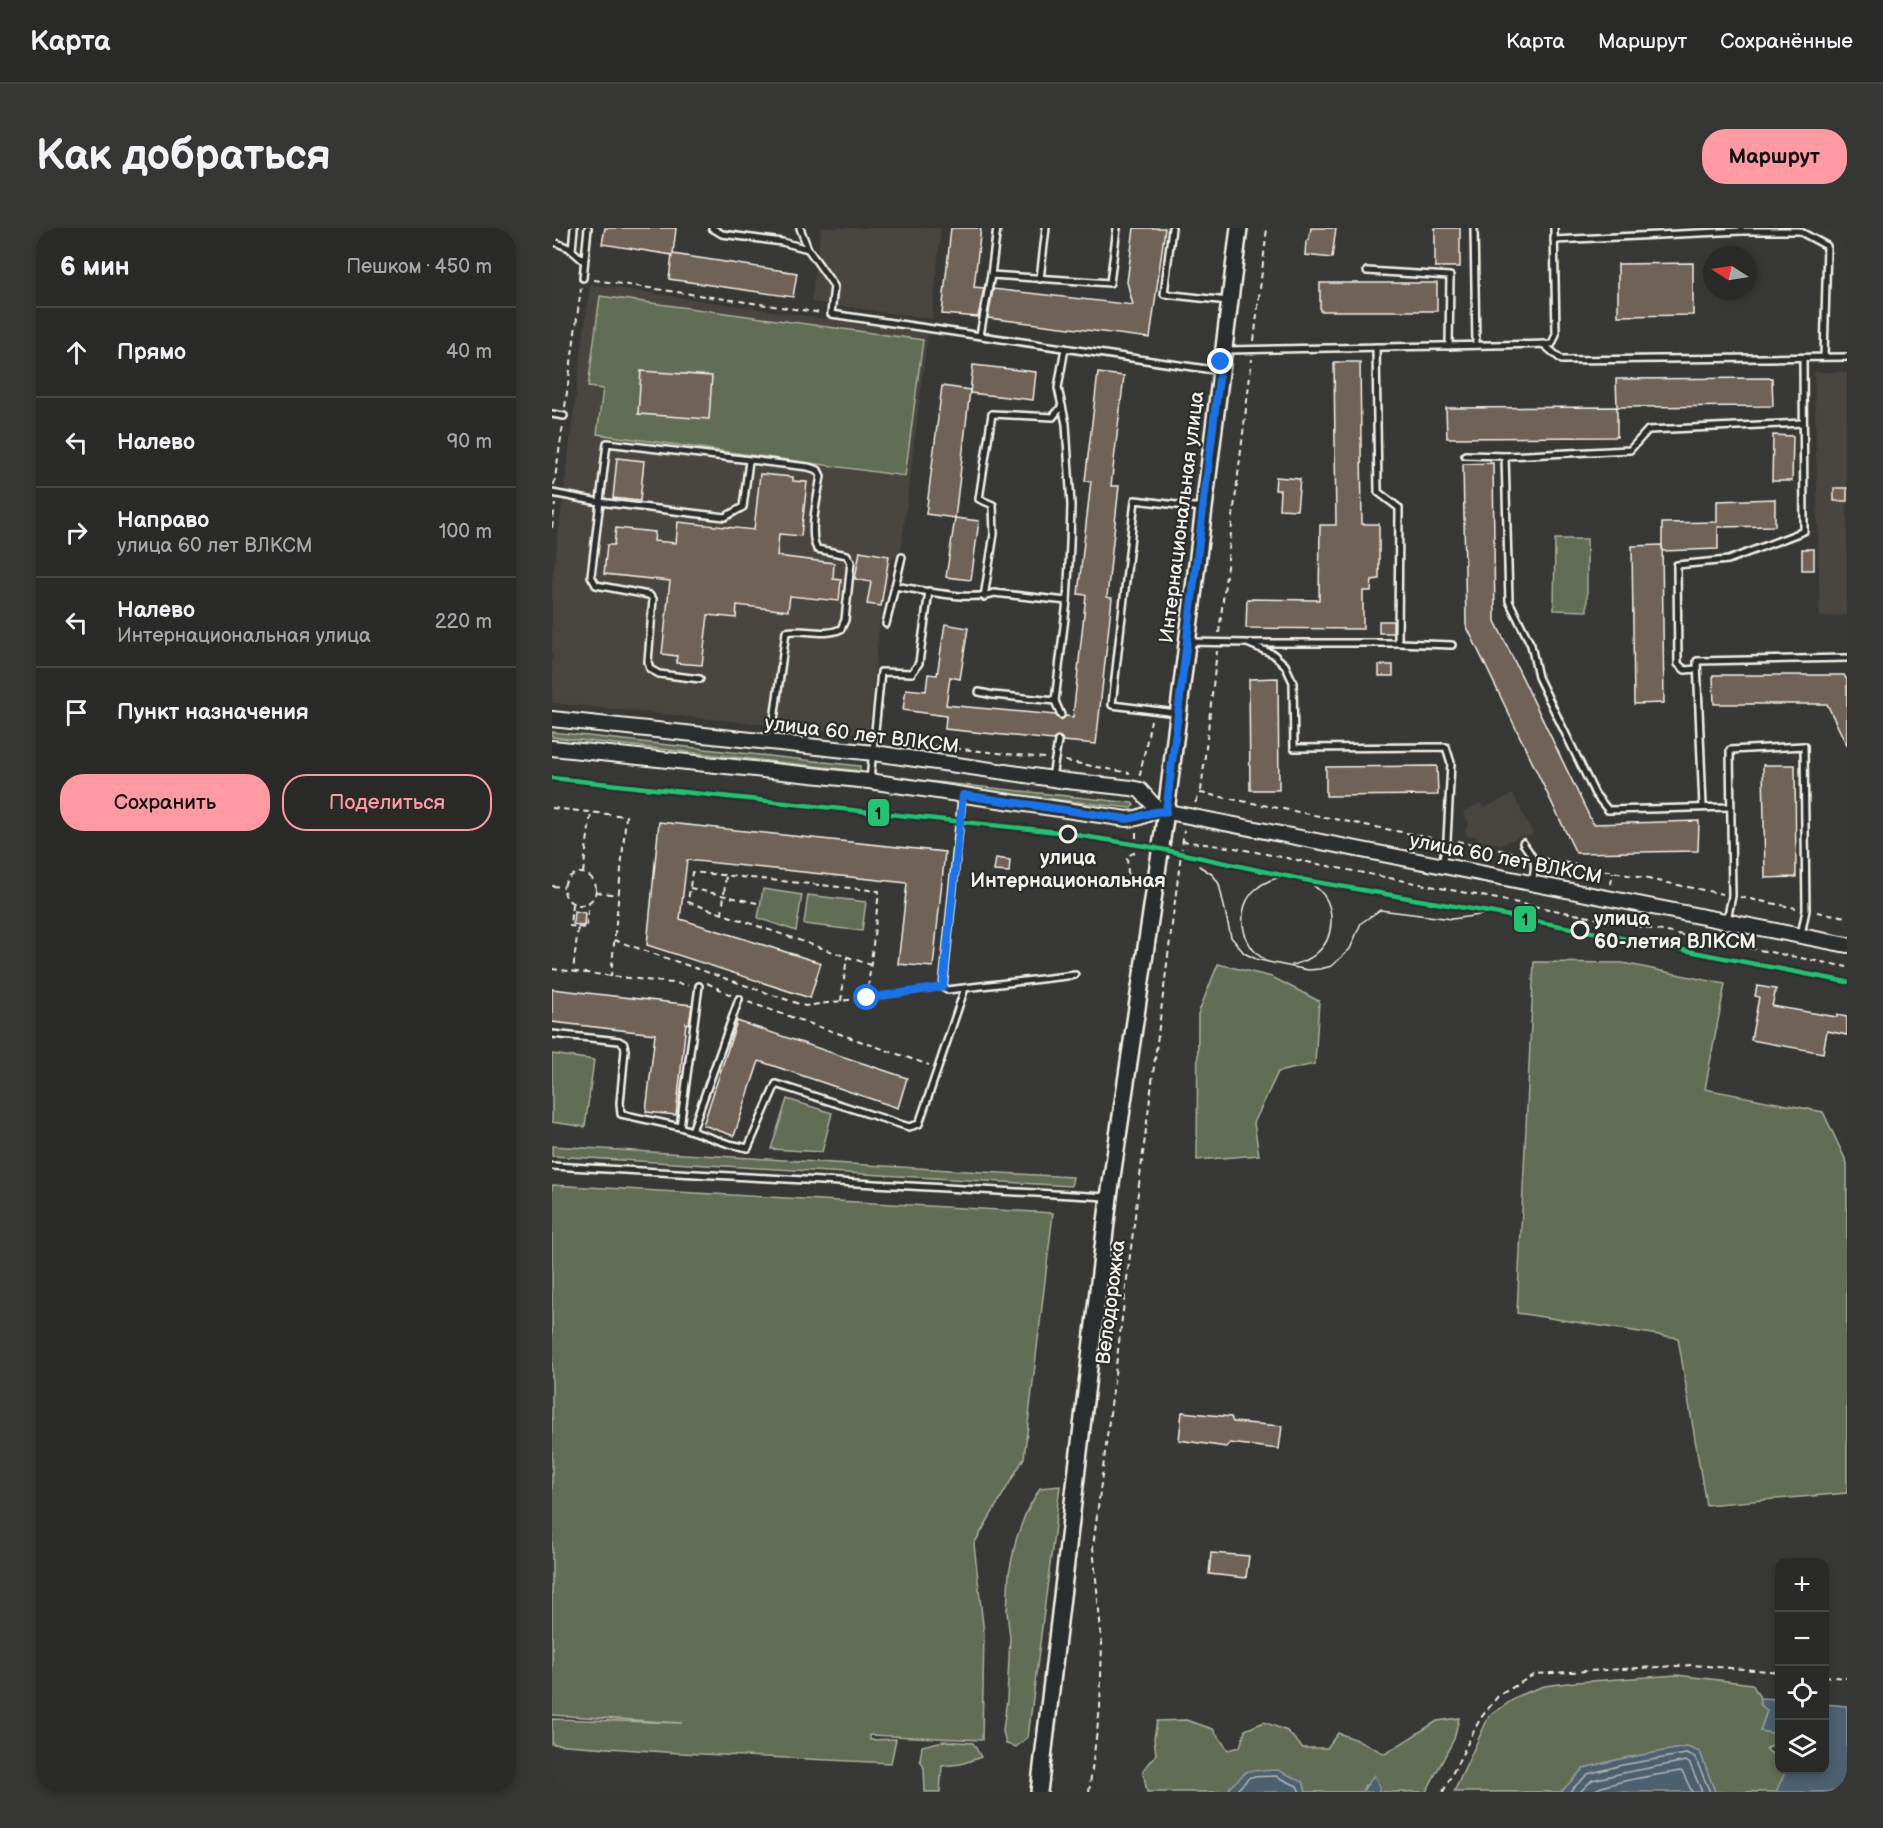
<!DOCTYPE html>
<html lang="ru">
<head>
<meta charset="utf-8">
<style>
	:root { --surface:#2a2a28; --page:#363634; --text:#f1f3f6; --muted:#a5a7a8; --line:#464645; --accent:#ff9aa2 }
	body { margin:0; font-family:"Balsamiq Sans",sans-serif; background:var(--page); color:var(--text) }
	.controls { position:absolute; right:18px; bottom:18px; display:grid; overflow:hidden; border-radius:12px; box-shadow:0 3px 9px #0003 }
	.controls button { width:54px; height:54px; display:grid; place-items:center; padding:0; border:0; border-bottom:2px solid var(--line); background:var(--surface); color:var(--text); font:30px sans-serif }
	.compass { position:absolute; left:1151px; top:18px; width:54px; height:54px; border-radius:50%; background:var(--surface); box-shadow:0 3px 9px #0003; rotate:282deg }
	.stop { position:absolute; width:18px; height:18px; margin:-14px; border:4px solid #1a73e8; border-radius:50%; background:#fff }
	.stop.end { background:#1a73e8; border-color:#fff; box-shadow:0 2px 6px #0008 }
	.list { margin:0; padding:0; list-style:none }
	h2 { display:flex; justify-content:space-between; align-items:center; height:78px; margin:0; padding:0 24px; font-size:26px }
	h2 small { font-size:20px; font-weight:400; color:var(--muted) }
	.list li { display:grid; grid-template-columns:39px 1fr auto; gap:18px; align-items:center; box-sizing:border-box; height:90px; padding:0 24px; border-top:2px solid var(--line) }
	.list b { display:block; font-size:22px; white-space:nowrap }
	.list p { margin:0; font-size:20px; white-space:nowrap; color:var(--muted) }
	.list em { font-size:20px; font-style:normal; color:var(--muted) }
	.actions { display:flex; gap:12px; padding:18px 24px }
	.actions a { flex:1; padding:14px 0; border:2px solid var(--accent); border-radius:24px; text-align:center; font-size:21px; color:var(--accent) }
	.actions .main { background:var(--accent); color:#111 }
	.icon { flex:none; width:33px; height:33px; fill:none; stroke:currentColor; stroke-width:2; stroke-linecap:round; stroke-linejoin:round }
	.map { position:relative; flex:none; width:1295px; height:1564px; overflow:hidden; border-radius:24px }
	header { display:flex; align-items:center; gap:36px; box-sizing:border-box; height:84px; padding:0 30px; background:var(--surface); border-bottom:2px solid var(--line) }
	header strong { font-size:28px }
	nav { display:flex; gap:33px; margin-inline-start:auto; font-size:21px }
	.intro { display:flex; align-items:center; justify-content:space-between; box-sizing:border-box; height:144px; padding:0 36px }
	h1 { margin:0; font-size:42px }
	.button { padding:15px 27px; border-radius:24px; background:var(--accent); color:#111; font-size:21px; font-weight:700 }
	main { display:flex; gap:36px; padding:0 36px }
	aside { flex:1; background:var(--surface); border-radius:24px; box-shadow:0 3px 9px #0003 }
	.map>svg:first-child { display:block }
	.built { fill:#494540 }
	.green { fill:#626d54; stroke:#abaf9e; stroke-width:1.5 }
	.water { fill:#4e6070; stroke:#909aa0; stroke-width:1.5 }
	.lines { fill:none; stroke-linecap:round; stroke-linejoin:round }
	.shore { stroke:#b2b7b8; stroke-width:1.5 }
	.building { fill:#706257; stroke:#f4f1e8; stroke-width:1.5 }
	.service-casing { stroke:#f4f1e8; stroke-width:10 }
	.tertiary-casing { stroke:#f4f1e8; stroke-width:18 }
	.secondary-casing { stroke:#f4f1e8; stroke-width:20 }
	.path { stroke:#f4f1e8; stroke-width:2; stroke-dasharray:6 4.5; stroke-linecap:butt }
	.service { stroke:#2a2d2e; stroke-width:5 }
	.tertiary { stroke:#2a2d2e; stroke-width:14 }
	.secondary { stroke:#2a2d2e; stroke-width:15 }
	.tram { stroke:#f4f1e8; stroke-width:1.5 }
	.tram-1-casing { stroke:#2a2d2e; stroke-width:9 }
	.tram-1 { stroke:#26c172; stroke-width:4.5 }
	.route { stroke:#1a73e8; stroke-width:8 }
	.stop-dot { fill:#2a2d2e; stroke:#f4f1e8; stroke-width:3 }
	.labels { text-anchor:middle; stroke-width:4.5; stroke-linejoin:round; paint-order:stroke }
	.street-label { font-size:20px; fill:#f4f1e8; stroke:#2a2d2e }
	.stop-label { font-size:20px; font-weight:bold; fill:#f4f1e8; stroke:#2a2d2e }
	.line-badge { stroke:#2a2d2e; stroke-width:2 }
	.pale-badge-label { font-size:16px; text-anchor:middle; font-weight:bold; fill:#111 }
</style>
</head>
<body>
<header>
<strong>Карта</strong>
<nav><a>Карта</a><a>Маршрут</a><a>Сохранённые</a></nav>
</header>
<div class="intro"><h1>Как добраться</h1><a class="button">Маршрут</a></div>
<main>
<aside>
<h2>6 мин<small>Пешком · 450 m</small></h2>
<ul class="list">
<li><svg class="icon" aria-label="ahead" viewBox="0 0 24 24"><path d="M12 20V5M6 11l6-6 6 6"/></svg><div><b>Прямо</b></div><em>40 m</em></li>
<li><svg class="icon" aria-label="left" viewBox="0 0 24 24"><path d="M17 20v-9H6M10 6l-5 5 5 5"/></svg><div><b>Налево</b></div><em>90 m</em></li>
<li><svg class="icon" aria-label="right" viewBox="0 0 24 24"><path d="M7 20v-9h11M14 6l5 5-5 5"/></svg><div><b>Направо</b><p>улица 60 лет ВЛКСМ</p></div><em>100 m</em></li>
<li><svg class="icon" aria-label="left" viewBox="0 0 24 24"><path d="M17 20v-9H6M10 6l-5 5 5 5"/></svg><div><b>Налево</b><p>Интернациональная улица</p></div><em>220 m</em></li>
<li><svg class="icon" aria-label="arrive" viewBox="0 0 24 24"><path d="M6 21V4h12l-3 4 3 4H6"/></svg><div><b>Пункт назначения</b></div></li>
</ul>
<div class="actions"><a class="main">Сохранить</a><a>Поделиться</a></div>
</aside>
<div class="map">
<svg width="1295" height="1564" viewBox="0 0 1295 1564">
	<rect width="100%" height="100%" fill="#383836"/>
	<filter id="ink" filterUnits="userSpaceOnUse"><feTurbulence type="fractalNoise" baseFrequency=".0167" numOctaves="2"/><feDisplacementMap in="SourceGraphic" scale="12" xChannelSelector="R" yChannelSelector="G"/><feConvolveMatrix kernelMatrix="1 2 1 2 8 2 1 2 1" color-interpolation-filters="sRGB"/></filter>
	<g filter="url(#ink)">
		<!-- built -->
		<g class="built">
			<path d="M269 0H389L380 91 259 74Z"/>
			<path d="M38 56 376 106 349 322 340 332 329 385 316 507 0 475V355Z"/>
			<path d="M1262 144H1295V387L1268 389Z"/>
			<path d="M961 566 981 606 972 610 970 607 950 617 925 612 923 608 919 609 914 607 913 602 917 596 911 584 929 575 932 580Z"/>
		</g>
		<!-- green -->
		<g class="green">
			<path d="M48 68 371 112 353 248 45 206 51 161 36 159Z"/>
			<path d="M1003 311H1035V383L1002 382Z"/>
			<path d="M0 504 308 538V543L0 509Z"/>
			<path d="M328 548 580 575 582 577 579 580 327 552Z"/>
			<path d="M211 661 250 667 244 703 206 690Z"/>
			<path d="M256 667 314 674 310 703 252 696Z"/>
			<path d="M982 734 1071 735 1173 756 1153 861 1271 884 1295 935V1265L1154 1277 1126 1110 965 1085Z"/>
			<path d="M666 736 720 749 767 773 763 836 726 844 702 895 707 927 645 932 646 786Z"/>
			<path d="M0 826 42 832 33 899 0 894Z"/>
			<path d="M235 871 280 885 270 924 219 921Z"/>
			<path d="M0 918 448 945 521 949 519 958 0 928Z"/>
			<path d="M0 957 501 985 472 1230 422 1316 432 1406 430 1512 318 1507V1512L344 1511 339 1535 127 1525 0 1516V1491L130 1495 0 1487Z"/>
			<path d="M508 1258 476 1509 464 1519 454 1516 451 1503 455 1471 458 1409 455 1384 457 1345 464 1312 474 1284 488 1260Z"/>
			<path d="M1125 1447 1200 1456 1207 1468 1208 1476 1215 1483 1208 1503 1227 1506V1515L1214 1521 1227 1531 1228 1542 1235 1543 1224 1564H1163L1148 1524 1135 1519 1068 1531 1032 1540 1009 1564H902L937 1488 968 1467 992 1458 1024 1454Z"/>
			<path d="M907 1490 902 1511 874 1564H826L828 1559 813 1557 810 1564H754L751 1554 678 1559 676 1564H595L591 1543 604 1527 602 1510 605 1493 634 1492 661 1501 676 1522 688 1519 693 1502 712 1494 735 1503 751 1520H775L786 1505 808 1513 833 1526 885 1493Z"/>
			<path d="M391 1513 421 1515 429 1529 409 1536 390 1538 388 1564H373L372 1540 368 1532 370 1518Z"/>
		</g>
		<!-- water -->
		<g class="water">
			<path d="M1208 1470 1227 1471V1506L1208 1503 1215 1483 1208 1476Z"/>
			<path d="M1273 1476 1295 1478V1564H1224L1234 1542H1272Z"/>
			<path d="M1135 1519 1148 1524 1163 1564H1009L1032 1540 1068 1531Z"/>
			<path d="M726 1542 751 1554 754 1564H676L678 1559 695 1543Z"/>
			<path d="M822 1547 828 1559 826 1564H810Z"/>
		</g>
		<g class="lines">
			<!-- shore -->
			<g class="shore">
				<path d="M683 1564 698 1549 724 1548 745 1558 748 1564"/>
				<path d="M1017 1564 1036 1546 1070 1537 1134 1526 1143 1529 1158 1564"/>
				<path d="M1028 1564 1040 1552 1071 1545 1134 1533 1138 1536 1150 1564"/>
				<path d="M1040 1564C1051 1554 1111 1546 1129 1543L1131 1545 1140 1564"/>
			</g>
		</g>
		<!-- building -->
		<g class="building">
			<path d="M53 0H124L121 26 245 45 241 69 117 51 120 27 50 16Z"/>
			<path d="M399 0H429L422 59 432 60 426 89 390 86Z"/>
			<path d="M582 0H613L598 110 436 90 441 61 581 77 575 54Z"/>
			<path d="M759 0H784L780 30 753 27 754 14 757 12Z"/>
			<rect x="883" y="0" width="25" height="39"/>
			<path d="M1141 35V87L1066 88V36Z"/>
			<rect x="768" y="55" width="117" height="28"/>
			<path d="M782 134H808L810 296H827V351L820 352 819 363H811V401L694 400 695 371 767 372 768 297H784Z"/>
			<path d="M421 137 484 144 481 172 418 165Z"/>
			<path d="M89 143 160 148 157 191 86 186Z"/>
			<path d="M546 145 572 148 559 258H567L555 369 560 370 544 516 511 513 510 510 506 508 501 512 393 501 394 488 351 482 354 461 374 463 376 446 385 447 393 396 416 400 408 451 398 449 394 477 504 487 506 490 509 492 514 488 521 489 534 367 526 366 539 253H533Z"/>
			<path d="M1220 150 1221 178 1065 179 1064 151Z"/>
			<path d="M390 158 418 162 403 290 374 286Z"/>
			<path d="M1065 179V209L895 210 894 180Z"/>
			<path d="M1221 207 1241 208 1240 253H1220Z"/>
			<path d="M65 230 92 233 88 273 61 270Z"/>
			<path d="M941 235 943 393 1041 596 1147 593 1146 623 1024 625 914 397 911 236Z"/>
			<path d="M208 246 241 249V253L255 254 249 308 227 306 225 328 282 335 281 351 289 352 287 373 238 368 236 383 185 377 184 390 156 387 150 437 124 435 125 428 110 426 118 353 52 346 55 317H62L64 300 103 304 102 313 124 315 126 294 202 302Z"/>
			<path d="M724 249 748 251 745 282 727 281 728 262H723Z"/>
			<rect x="1282" y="260" width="13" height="13"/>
			<path d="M1223 271V298L1166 299V321L1110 323V295L1165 294V273Z"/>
			<path d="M403 290 427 293 419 352 394 349Z"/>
			<path d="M1110 317 1112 475 1082 476 1080 318Z"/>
			<rect x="1250" y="321" width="12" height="21"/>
			<path d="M308 323 337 328 329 378 315 376 319 354 303 351Z"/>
			<rect x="827" y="393" width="14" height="12"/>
			<rect x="827" y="437" width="14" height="11"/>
			<path d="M1161 447H1292L1295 452V518L1275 476H1162Z"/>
			<path d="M726 450 727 562H698L697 451Z"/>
			<path d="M1211 537H1243L1244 649 1213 650Z"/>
			<path d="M885 538 886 567 774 568V539Z"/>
			<path d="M107 594 393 624 381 739 346 736 355 655 135 632 128 691 269 735 258 770 95 717Z"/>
			<path d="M444 630 458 632 457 644 442 643Z"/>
			<path d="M22 683 33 685 32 698 21 696Z"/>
			<path d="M1205 758 1224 761 1220 778 1285 789V787L1295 789V807L1275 803 1271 825 1199 812 1207 769 1203 768Z"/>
			<path d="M0 761 140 777 137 796 134 795 124 887 94 884 103 806 0 794Z"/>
			<path d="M185 793 355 850 346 880 207 833 182 908 151 897Z"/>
			<path d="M630 1184 679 1189 681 1194 730 1198 727 1221 678 1215 674 1219 627 1212Z"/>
			<path d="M659 1325 697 1328 694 1350 657 1346Z"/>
		</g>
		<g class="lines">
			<defs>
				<g id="service">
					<path d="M160 0 170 6 230 14 256 21 282 58 279 86 668 143"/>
					<path d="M248 0 256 21"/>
					<path d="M445 0 439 47 558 55 565 0"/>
					<path d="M620 0 612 66 676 73"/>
					<path d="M922 0 924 117"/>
					<path d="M1189 0V3H1247L1275 18 1272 129"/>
					<path d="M1002 12 1189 3"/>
					<path d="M0 13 17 20 32 33"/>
					<path d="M20 22 22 0"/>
					<path d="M815 43 898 48 897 118"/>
					<path d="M31 50 36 0"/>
					<path d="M488 51 494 0"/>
					<path d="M428 107 439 47"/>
					<path d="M991 116 1010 132 1295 129"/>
					<path d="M824 119 826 264 847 280 846 415"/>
					<path d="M675 122 1000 116 1004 106 1002 0"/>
					<path d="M0 186 12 188"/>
					<path d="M913 227 953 228 1078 222 1096 202 1251 195"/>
					<path d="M953 228 957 373 979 417 986 449 1043 566 1056 582 1178 579"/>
					<path d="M0 265 47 274 173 289 191 279 197 233"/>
					<path d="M343 358C368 362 420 374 442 365L515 373"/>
					<path d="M432 369 442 306 441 277 427 271 440 186 501 189 510 178"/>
					<path d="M334 396 350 329"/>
					<path d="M636 414 695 415 721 426 733 437 741 454 742 520 894 519 899 535 895 612 890 636"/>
					<path d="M698 415H846L900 417"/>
					<path d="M1145 441 1133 442 1126 436 1125 337 1176 332 1252 303 1251 130"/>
					<path d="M148 451 107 446 98 441 96 434 101 371 97 367 91 366 44 357 39 348 55 215 256 239 266 242 269 248C266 267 256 305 265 321L295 327 299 334 293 392 289 401C272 409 252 400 234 404L219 514"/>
					<path d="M427 464 441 467 503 473 515 373 518 317 519 277 514 196 506 160 513 120"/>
					<path d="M503 473 509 487"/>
					<path d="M624 485 560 477 583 272 650 280"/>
					<path d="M500 549 506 513"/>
					<path d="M318 552 329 444 360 445 367 435 377 363"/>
					<path d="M410 569 391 759 395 762 523 747"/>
					<path d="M1151 579 1145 433 1295 430"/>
					<path d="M971 615C983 632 985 633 980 654"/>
					<path d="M1175 692 1180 668 1178 522 1252 518 1254 682 1249 707"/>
					<path d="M0 806 67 813 72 816 73 822 68 875 69 886 128 899 147 758"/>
					<path d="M128 899 177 916 196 920 224 856 357 899 367 896 413 760"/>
					<path d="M140 903 187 771"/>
					<path d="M0 938 555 969"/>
				</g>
				<g id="tertiary">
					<path d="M0 491 322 525 515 553 579 560 588 562 606 582"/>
					<path d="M0 520 317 553 575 591 585 590 606 582 1295 717"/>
				</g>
				<path id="secondary" d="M487 1564 557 969 614 584 687 0"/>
			</defs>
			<!-- service casing -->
			<use href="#service" class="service-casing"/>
			<!-- tertiary casing -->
			<use href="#tertiary" class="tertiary-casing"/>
			<!-- secondary casing -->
			<use href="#secondary" class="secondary-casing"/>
			<!-- path -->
			<g class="path">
				<path d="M42 52 270 85"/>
				<path d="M702 113 715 0"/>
				<path d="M13 179 29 60"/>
				<path d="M2 257 11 197"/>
				<path d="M0 300 3 276"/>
				<path d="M667 405 700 131"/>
				<path d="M382 518 492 530"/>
				<path d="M513 533 578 545"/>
				<path d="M587 546 588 547 599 492"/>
				<path d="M649 563 665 423"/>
				<path d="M643 575 649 565 885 611"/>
				<path d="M0 580 74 588 59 748"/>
				<path d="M584 604V624L575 628 576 646 586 655"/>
				<path d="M630 613 683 620 1295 739"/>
				<path d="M905 613 968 626"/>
				<path d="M991 630 1171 666"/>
				<circle cx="28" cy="661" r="16"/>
				<path d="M31 645 39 585"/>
				<path d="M1059 656 1061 644"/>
				<path d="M0 658 12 659"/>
				<path d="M138 660 205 675"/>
				<path d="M44 664 65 667"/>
				<path d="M1188 669 1244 680"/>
				<path d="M20 676 18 698 26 699 21 744"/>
				<path d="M1265 684 1295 689"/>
				<path d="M170 686 174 647"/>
				<path d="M26 699 34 700 37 675"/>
				<path d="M62 712 253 778 383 760"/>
				<path d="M0 741 137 757"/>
				<path d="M155 755 179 767"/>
				<path d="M315 770 327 663 140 644 136 674 319 737"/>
				<path d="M289 773 295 729"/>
				<path d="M196 774 377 837"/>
				<path d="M1272 1448 1295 1450"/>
				<path d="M537 1564 548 1480 550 1415 541 1319 632 602"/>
				<path d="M891 1564 928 1491 946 1468 983 1446 1141 1437 1228 1444"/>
			</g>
			<!-- service -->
			<use href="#service" class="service"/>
			<!-- tertiary -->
			<use href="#tertiary" class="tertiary"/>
			<!-- secondary -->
			<use href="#secondary" class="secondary"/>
			<!-- tram -->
			<g class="tram">
				<path d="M647 638 661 647 667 656 679 709 692 725 704 731 721 735 756 742 768 741 780 738 798 721 809 695 828 682 900 691 942 685"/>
				<path d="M712 731C689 717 682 680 704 661 713 653 722 651 733 648"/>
				<path d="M740 737C750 734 758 732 766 724 782 710 784 679 768 663 764 659 758 655 753 652"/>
			</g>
			<defs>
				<path id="tram-1" d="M0 550 506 604 599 619 753 652 942 685 1295 754"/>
			</defs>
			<!-- tram-1 casing -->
			<use href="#tram-1" class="tram-1-casing"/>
			<!-- tram-1 -->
			<use href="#tram-1" class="tram-1"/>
		</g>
	</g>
	<g class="lines" filter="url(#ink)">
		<!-- route -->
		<path class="route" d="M315 770 391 759 411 567 575 591C588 590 601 581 614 584L669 134"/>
	</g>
	<!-- markers -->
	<g class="stop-dot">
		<circle cx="516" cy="606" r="8"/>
		<circle cx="1028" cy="702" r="8"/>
	</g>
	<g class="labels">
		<!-- street labels -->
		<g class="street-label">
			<text transform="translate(629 289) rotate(-83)" y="7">Интернациональная улица</text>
			<text transform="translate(310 506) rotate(7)" y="7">улица 60 лет ВЛКСМ</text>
			<text transform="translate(954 630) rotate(11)" y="7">улица 60 лет ВЛКСМ</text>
			<text transform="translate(558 1074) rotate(-83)" y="7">Велодорожка</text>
		</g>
		<!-- stop labels -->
		<g class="stop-label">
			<text x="516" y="636">улица<tspan x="516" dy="23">Интернациональная</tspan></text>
			<text x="1042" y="697" text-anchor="start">улица<tspan x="1042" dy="23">60-летия ВЛКСМ</tspan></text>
		</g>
	</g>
	<g class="line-badge">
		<rect x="315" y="570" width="23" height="29" rx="6" fill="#26c172"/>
		<rect x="961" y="677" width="24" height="28" rx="6" fill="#26c172"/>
	</g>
	<g class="pale-badge-label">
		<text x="326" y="591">1</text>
		<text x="973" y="697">1</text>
	</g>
</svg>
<div class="controls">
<button>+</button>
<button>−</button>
<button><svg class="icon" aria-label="locate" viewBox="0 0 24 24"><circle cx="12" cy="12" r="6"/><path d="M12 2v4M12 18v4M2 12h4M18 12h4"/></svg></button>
<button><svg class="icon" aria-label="layers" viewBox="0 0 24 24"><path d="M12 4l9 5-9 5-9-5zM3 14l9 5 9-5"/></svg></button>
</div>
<svg class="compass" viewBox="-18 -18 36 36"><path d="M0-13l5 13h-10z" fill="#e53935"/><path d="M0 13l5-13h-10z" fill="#a5a7a8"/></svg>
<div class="stop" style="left:315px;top:770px"></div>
<div class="stop end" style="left:669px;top:134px"></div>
</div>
</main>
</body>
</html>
